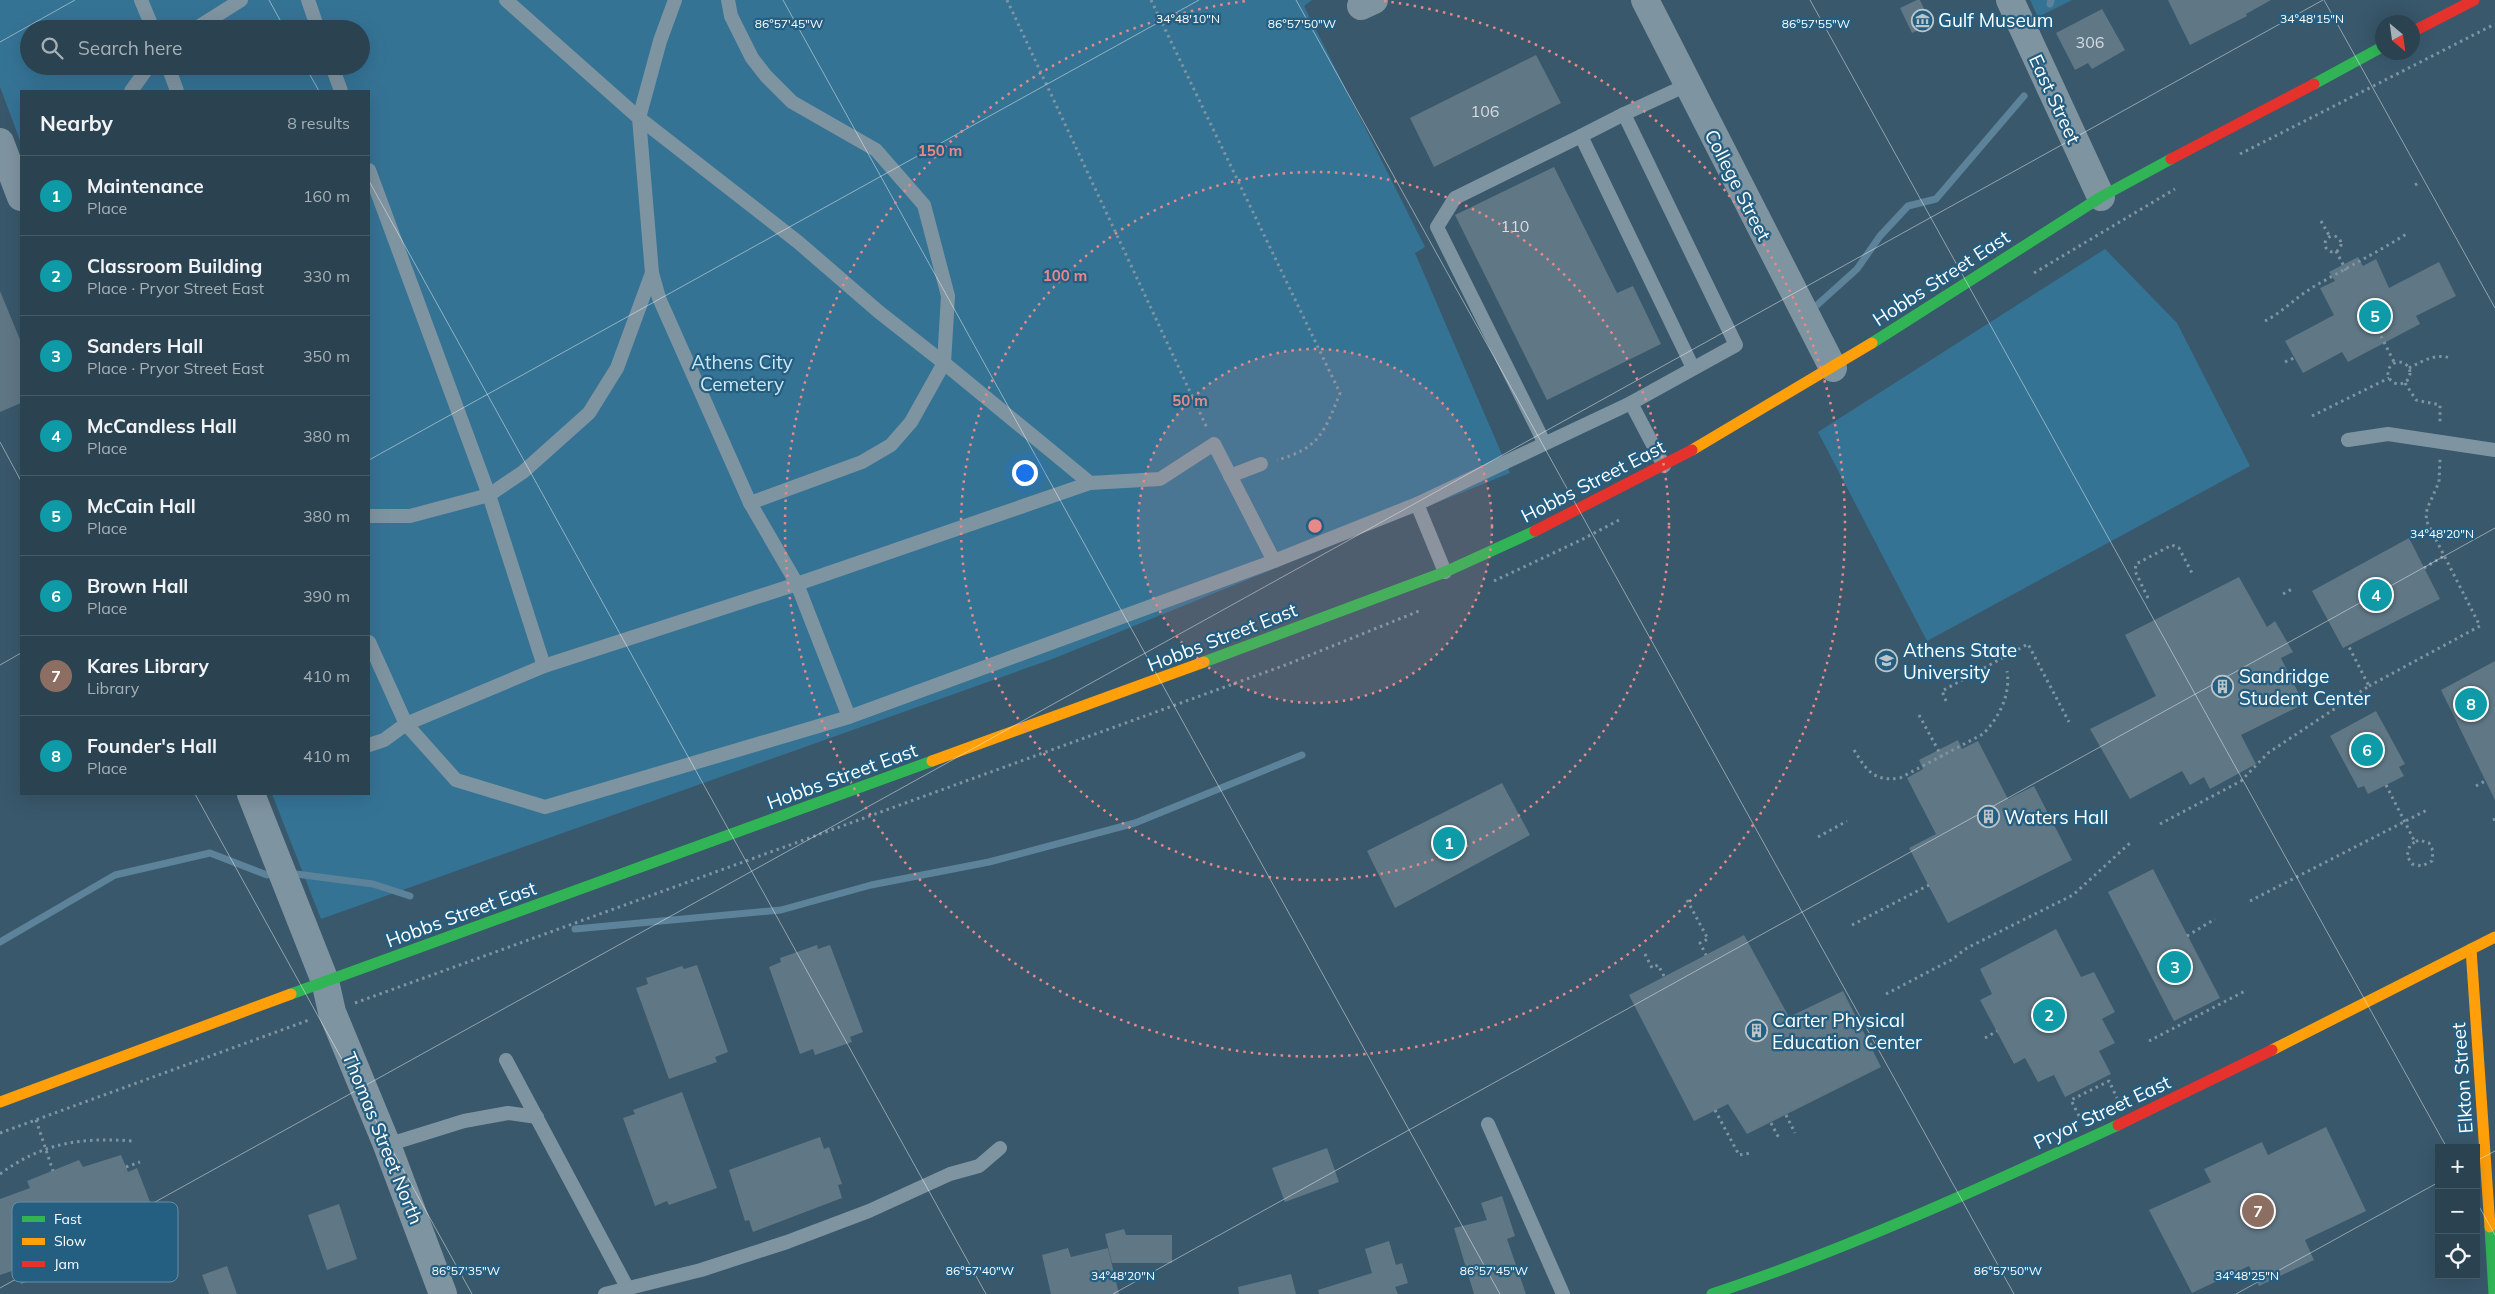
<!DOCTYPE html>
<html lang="en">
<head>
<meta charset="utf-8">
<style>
	:root { --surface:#2b4250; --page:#334957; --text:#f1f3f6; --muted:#a6b0b7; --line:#475b67; --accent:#e797bd }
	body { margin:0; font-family:Mulish,sans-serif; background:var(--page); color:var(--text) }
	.controls { position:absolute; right:15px; bottom:15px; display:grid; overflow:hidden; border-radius:0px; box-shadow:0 5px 20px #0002 }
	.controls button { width:45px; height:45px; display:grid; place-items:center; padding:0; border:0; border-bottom:1px solid var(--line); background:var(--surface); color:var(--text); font:25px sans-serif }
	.compass { position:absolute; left:2375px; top:15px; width:45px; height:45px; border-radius:50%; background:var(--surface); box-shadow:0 5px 20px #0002; rotate:151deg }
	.you { position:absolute; left:1024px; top:472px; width:18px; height:18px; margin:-12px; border:4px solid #fff; border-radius:50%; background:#1a73e8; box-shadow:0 0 0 8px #1a73e833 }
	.badge { display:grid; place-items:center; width:32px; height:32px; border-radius:50%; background:var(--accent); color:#fff; font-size:16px; font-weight:700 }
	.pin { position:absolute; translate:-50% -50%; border:2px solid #fff; box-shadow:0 1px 5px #0006 }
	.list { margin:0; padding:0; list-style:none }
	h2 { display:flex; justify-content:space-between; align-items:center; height:65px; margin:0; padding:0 20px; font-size:21px }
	h2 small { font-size:16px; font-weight:400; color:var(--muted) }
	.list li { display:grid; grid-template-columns:32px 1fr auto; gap:15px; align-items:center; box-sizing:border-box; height:80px; padding:0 20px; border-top:1px solid var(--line) }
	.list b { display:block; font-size:19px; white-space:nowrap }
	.list p { margin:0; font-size:16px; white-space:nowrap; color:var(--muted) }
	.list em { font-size:16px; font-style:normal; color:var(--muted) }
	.icon { flex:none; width:28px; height:28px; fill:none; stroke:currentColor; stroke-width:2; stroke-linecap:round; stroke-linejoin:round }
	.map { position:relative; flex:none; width:2495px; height:1294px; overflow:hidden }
	.search { position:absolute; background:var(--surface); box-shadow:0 5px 20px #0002; left:20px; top:20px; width:350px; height:55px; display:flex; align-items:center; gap:12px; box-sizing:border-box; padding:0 18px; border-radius:28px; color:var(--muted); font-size:19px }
	.panel { position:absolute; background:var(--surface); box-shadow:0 5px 20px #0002; left:20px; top:90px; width:350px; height:705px; border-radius:0px }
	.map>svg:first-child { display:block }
	.green { fill:#357395; fill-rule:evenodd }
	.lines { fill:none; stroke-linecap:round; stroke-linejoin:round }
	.stream { stroke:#5c839a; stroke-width:7 }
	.building { fill:#607785 }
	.path { stroke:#7f94a1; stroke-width:3; stroke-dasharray:2.5 4; stroke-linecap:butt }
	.lane { stroke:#7f94a1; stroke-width:14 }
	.street { stroke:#7f94a1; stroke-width:28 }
	.fast { stroke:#30b455; stroke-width:11 }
	.slow { stroke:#ff9f0a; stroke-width:11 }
	.jam { stroke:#e5322d; stroke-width:11 }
	.ticks { fill:none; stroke:#fff; stroke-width:1; stroke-opacity:0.45 }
	.ring { fill:none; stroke:#e88989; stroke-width:2.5; stroke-dasharray:2.5 5 }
	.labels { text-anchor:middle; stroke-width:4.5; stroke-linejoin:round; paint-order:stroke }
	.number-label { font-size:16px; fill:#d7dde0 }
	.poi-label { font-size:19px; fill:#fff; stroke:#245e80; text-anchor:start }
	.street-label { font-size:19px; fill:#fff; stroke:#245e80 }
	.park-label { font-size:19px; fill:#cee7f5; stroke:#245e80 }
	.key { fill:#245e80; stroke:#668ea6; stroke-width:1 }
	.key-label { font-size:14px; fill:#fff }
	.ticks-label { font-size:12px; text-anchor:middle; fill:#fff; stroke:#245e80; stroke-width:4.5; stroke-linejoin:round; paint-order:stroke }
	.centre { fill:#e88989; stroke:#245e80; stroke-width:2.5 }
	.ring-label { font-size:15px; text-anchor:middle; font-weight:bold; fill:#e88989; stroke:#245e80; stroke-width:4.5; stroke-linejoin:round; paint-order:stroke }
</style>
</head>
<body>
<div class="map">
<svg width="2495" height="1294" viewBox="0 0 2495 1294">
	<rect width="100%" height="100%" fill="#39586b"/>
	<!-- green -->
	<g class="green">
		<path d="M0 0H1312L1304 6 1425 247 1415 253 1510 473 1055 658 321 919 272 794H369V91H21V143L0 87ZM29 29H361V66H29Z"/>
		<path d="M2030 0H2072L2038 17Z"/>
		<path d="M2105 249 2177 323 2250 466 1927 641 1818 432Z"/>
	</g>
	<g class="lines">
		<!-- stream -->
		<g class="stream">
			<path d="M2050 4 2051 0"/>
			<path d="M1816 306 1857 269 1880 236 1908 206 1936 199 2024 96"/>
			<path d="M296 874 373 884 410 896"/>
			<path d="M575 929 781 910 871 885 989 862 1135 823 1302 755"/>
			<path d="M0 942 115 875 210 853 267 875"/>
		</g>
	</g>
	<!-- building -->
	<g class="building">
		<path d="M1917 0H1920L1931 24 1912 33 1900 8Z"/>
		<path d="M2168 0H2271L2246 14 2247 16 2190 45Z"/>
		<path d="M2102 9 2125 50 2092 69 2088 63 2075 70 2056 33Z"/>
		<path d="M1536 55 1561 103 1434 167 1410 118Z"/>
		<path d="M1554 167 1617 293 1633 286 1661 344 1547 400 1455 215Z"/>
		<path d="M2358 257 2363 266 2376 259 2389 288 2439 262 2456 296 2416 316 2420 324 2348 362 2342 352 2303 373 2285 341 2334 315 2320 288 2335 281 2329 272Z"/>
		<path d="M0 291 21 342V403L0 412Z"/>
		<path d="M2409 538 2440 599 2343 648 2312 591Z"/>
		<path d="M2239 577 2267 627 2275 621 2293 652 2281 658 2304 704 2241 735 2256 764 2210 789 2204 777 2190 785 2182 771 2130 799 2090 729 2156 696 2125 635Z"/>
		<path d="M2495 661V800L2441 690Z"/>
		<path d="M2376 711 2405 764 2399 767 2404 776 2368 794 2364 786 2358 788 2330 736Z"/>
		<path d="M1958 740 1962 749 1978 741 2008 799 2034 786 2072 860 1948 923 1909 848 1936 834 1907 778 1923 769 1919 760Z"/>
		<path d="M1502 783 1530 835 1395 908 1367 851Z"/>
		<path d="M2153 869 2220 998 2174 1021 2108 892Z"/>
		<path d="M2056 929 2081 977 2094 972 2115 1012 2102 1019 2115 1043 2099 1051 2111 1074 2065 1097 2054 1075 2038 1082 2025 1058 2014 1064 1980 1000 1992 994 1980 969Z"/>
		<path d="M1744 935 1789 1017 1843 991 1881 1067 1747 1134 1728 1104 1694 1121 1629 995Z"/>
		<path d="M817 945 818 949 830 945 863 1032 850 1037 852 1042 815 1055 813 1049 800 1054 769 967 781 962 780 958Z"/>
		<path d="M697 965 728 1052 715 1057 717 1062 669 1079 636 988 648 984 646 978 682 966 684 969Z"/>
		<path d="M682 1092 717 1188 669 1205 667 1201 655 1206 623 1118 635 1114 633 1110Z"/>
		<path d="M2326 1127 2366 1211 2305 1240 2314 1260 2259 1286 2249 1266 2192 1293 2149 1210 2211 1182 2204 1169 2262 1142 2268 1155Z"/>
		<path d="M820 1137 824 1149 829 1147 842 1184 838 1185 842 1198 753 1232 749 1220 745 1221 729 1170Z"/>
		<path d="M1327 1148 1339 1182 1285 1202 1272 1168Z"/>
		<path d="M121 1155 128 1172 137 1168 157 1220 145 1224 150 1239 114 1251 117 1259 63 1279 59 1270 21 1284 15 1270 0 1275V1199L30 1188 27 1181 79 1160 83 1167Z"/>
		<path d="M1502 1196 1515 1236 1507 1239 1526 1294H1474L1454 1228 1487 1220 1481 1203Z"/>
		<path d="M339 1204 357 1259 327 1270 308 1215Z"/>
		<path d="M1124 1229 1126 1235H1172V1263H1112L1105 1234Z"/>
		<path d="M1389 1241 1396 1265 1402 1263 1408 1283 1395 1287 1398 1294H1319L1318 1290 1372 1273 1365 1249Z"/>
		<path d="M1068 1248 1071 1257 1108 1248 1119 1294H1051L1042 1255Z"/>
		<path d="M227 1266 237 1294H209L202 1275Z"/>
		<path d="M1291 1274 1296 1294H1239L1238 1287Z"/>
	</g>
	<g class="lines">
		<!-- path -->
		<g class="path">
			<path d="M1007 0 1207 428"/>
			<path d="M1151 0 1340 393C1325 431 1319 449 1277 460"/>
			<path d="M2240 154 2495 24"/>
			<path d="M2415 185 2420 182"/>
			<path d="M2321 221 2330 237"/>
			<circle cx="2333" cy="244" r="8"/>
			<path d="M2336 251 2348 274"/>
			<path d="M2034 273 2175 189"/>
			<path d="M2265 321C2283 312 2297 296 2315 286 2346 268 2378 252 2408 233"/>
			<path d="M2381 336 2394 362"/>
			<circle cx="2399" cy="373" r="11"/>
			<path d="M2285 362 2294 358"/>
			<path d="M2409 368C2423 361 2435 353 2450 358"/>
			<path d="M2405 383 2416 400 2440 405V424"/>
			<path d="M2312 416 2389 378"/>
			<path d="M2424 568 2444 556"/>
			<path d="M1494 581 1581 540 1621 519"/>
			<path d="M2283 594 2294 588"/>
			<path d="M2148 598 2135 571 2136 564 2172 545 2179 548 2193 575"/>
			<path d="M2369 686 2480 626 2426 520 2427 509 2439 482 2440 459"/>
			<path d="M1946 701 1942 691 2028 644 2069 722"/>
			<path d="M1919 715 1943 759"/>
			<path d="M1854 750C1867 771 1874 782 1900 778L1983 734C1999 718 2011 694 2007 671"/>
			<path d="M2386 785 2415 842 2419 840 2429 843 2433 851 2432 861 2422 866 2412 864 2407 856 2410 845 2415 842"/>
			<path d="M2476 786 2485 781"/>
			<path d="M2493 820 2495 819"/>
			<path d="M2160 824 2241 781 2268 753 2369 686 2348 645"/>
			<path d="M1818 837 1847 821"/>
			<path d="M1687 900 1708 939 1700 943 1706 955"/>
			<path d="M2250 901 2429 809"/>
			<path d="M1852 925 1929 885"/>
			<path d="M2187 936 2215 919"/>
			<path d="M1645 954 1652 968 1658 965 1664 976"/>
			<path d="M1886 994 1951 960 1967 948 2073 895 2130 843"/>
			<path d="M355 1003 1288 664 1419 611"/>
			<path d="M1985 1038 1997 1031"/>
			<path d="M2149 1041 2245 991"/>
			<path d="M1870 1045 1881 1039"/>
			<path d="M1715 1110 1739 1155 1751 1153"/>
			<path d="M1786 1115 1795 1133"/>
			<path d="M2079 1116 2071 1100 2109 1081 2117 1098"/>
			<path d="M36 1120 53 1171"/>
			<path d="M1771 1123 1780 1140"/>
			<path d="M0 1133 309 1020"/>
			<path d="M126 1167 140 1162"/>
			<path d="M0 1174C42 1143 81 1137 132 1141"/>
		</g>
		<!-- lane -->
		<g class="lane">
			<path d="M141 0 153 29"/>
			<path d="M308 0 318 29"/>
			<path d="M506 0 639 118 652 273 659 298 750 503 797 584 849 717 1274 561 1417 504 1445 572"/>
			<path d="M675 0 660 41 639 118 798 242 879 312 944 363 911 422 891 445 862 462 750 503"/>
			<path d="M728 0 731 16 752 58 766 76 792 102 876 150 924 205 948 296 944 363 1090 483"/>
			<path d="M195 29 241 0"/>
			<path d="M168 66 177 91"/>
			<path d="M332 66 341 91"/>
			<path d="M131 91 149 66"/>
			<path d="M1624 114 1581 136 1693 368"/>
			<path d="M369 170 489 495 544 666"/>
			<path d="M2348 440 2388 434 2495 450"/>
			<path d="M1544 442 1437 227 1455 198 1581 136"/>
			<path d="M1664 466 1631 403 1736 345 1624 114 1687 85"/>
			<path d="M1230 476 1261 464"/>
			<path d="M1417 504 1631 403"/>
			<path d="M369 516H410L489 495 523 472 589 413 617 368 652 273"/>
			<path d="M369 642 406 724 544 666 797 584 1090 483 1160 479 1214 444 1274 561"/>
			<path d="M369 745 384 740 406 724 456 780 545 807 849 717"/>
			<path d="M506 1060 628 1289"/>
			<path d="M1488 1124 1563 1294"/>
			<path d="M387 1145 464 1121 508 1113 537 1117"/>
			<path d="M605 1294 701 1270 787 1242 869 1211 950 1174 979 1166 1000 1148"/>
		</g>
		<!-- street -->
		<g class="street">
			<path d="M1645 0 1833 368"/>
			<path d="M2010 0 2101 197"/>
			<path d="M1361 6 1374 0"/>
			<path d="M0 142 21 197"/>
			<path d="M251 794 325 981 332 1012 387 1145 443 1294"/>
		</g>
		<!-- fast -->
		<g class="fast">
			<path d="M2314 84 2382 47"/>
			<path d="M1872 343 2101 197 2171 159"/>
			<path d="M1204 662 1445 572 1535 531"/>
			<path d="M291 994 932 761"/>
			<path d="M2490 1227 2494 1294"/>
			<path d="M1712 1294C1851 1248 1985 1186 2118 1125"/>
		</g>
		<!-- slow -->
		<g class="slow">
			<path d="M1692 450 1872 343"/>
			<path d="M932 761 1204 662"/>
			<path d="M2471 949 2490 1227"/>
			<path d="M2272 1050 2495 937"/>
			<path d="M0 1102 291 994"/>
		</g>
		<!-- jam -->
		<g class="jam">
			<path d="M2412 32 2474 0"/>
			<path d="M2171 159 2314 84"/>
			<path d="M1535 531 1692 450"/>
			<path d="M2118 1125 2272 1050"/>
		</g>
	</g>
	<!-- ticks -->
	<path class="ticks" d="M269 0 285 29M783 0 1500 1294M1296 0 2014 1294M1810 0 2447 1148M2324 0 2495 308M0 42 75 0M305 66 319 91M369 181 986 1294M0 442 21 481M369 460 1199 0M0 665 21 653M195 794 472 1294M2476 1161 2495 1151M2476 1201 2495 1235M0 1288 2323 0M1113 1294 2495 528M2236 1294 2439 1182"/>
	<!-- distance rings -->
	<circle cx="1315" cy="526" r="177" fill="#e88989" fill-opacity=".12"/>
	<g class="ring">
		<circle cx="1315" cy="526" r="177"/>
		<circle cx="1315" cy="526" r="354"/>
		<path d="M1384 1A530 530 0 1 1 1246 1"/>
	</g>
	<!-- icons -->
	<defs>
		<symbol id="museum-ring" viewBox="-11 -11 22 22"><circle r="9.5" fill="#245e80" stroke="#bac5cb" stroke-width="1.5"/><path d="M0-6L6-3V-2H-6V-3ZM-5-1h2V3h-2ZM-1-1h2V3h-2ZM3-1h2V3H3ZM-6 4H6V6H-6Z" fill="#bac5cb"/></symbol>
		<symbol id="university-ring" viewBox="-11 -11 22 22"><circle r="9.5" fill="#245e80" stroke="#bac5cb" stroke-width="1.5"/><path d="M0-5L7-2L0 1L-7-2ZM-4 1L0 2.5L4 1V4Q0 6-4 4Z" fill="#bac5cb"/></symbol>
		<symbol id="building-ring" viewBox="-11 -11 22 22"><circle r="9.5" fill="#245e80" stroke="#bac5cb" stroke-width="1.5"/><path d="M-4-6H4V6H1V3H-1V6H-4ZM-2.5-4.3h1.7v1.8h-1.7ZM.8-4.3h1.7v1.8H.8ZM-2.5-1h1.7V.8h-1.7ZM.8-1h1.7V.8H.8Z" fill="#bac5cb"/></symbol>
	</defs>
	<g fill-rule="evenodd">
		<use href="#museum-ring" x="1910" y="8" width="25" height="25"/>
		<use href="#university-ring" x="1874" y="648" width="25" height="25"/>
		<use href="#building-ring" x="2210" y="674" width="25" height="25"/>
		<use href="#building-ring" x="1976" y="804" width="25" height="25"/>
		<use href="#building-ring" x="1744" y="1018" width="25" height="25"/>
	</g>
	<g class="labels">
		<!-- number labels -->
		<g class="number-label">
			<text x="2090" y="48">306</text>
			<text x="1485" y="117">106</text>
			<text x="1515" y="232">110</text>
		</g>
		<!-- poi labels -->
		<g class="poi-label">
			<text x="1938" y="27">Gulf Museum</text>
			<text x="1903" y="657">Athens State<tspan x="1903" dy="22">University</tspan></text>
			<text x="2239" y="683">Sandridge<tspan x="2239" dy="22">Student Center</tspan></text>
			<text x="2004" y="824">Waters Hall</text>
			<text x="1772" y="1027">Carter Physical<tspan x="1772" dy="22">Education Center</tspan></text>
		</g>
		<!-- street labels -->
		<g class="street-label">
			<text transform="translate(2055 99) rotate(65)" y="7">East Street</text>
			<text transform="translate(1738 185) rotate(63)" y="7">College Street</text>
			<text transform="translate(1941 278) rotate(-33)" y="7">Hobbs Street East</text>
			<text transform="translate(1593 481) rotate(-27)" y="7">Hobbs Street East</text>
			<text transform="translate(1222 637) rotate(-21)" y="7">Hobbs Street East</text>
			<text transform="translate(842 776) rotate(-20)" y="7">Hobbs Street East</text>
			<text transform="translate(461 914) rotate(-20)" y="7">Hobbs Street East</text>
			<text transform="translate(2462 1078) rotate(-94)" y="7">Elkton Street</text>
			<text transform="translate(2102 1112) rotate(-25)" y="7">Pryor Street East</text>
			<text transform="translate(383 1138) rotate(68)" y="7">Thomas Street North</text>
		</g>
		<!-- park labels -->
		<g class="park-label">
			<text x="742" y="369">Athens City<tspan x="742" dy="22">Cemetery</tspan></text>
		</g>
	</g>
	<!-- legend -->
	<rect x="12" y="1202" width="166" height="80" rx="8" class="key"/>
	<rect x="22" y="1216" width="23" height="6" fill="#30b455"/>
	<rect x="22" y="1238" width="23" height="7" fill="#ff9f0a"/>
	<rect x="22" y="1261" width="23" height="6" fill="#e5322d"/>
	<g class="key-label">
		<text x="54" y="1224">Fast</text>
		<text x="54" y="1246">Slow</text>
		<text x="54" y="1269">Jam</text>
	</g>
	<g class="ticks-label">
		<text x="1188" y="23">34°48'10"N</text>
		<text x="2312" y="23">34°48'15"N</text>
		<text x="789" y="28">86°57'45"W</text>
		<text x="1302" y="28">86°57'50"W</text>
		<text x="1816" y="28">86°57'55"W</text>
		<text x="2442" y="538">34°48'20"N</text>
		<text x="466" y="1275">86°57'35"W</text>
		<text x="980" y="1275">86°57'40"W</text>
		<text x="1494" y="1275">86°57'45"W</text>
		<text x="2008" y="1275">86°57'50"W</text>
		<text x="1123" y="1280">34°48'20"N</text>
		<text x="2247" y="1280">34°48'25"N</text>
	</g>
	<circle cx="1315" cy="526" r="8" class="centre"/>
	<g class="ring-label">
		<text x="940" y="156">150 m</text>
		<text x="1065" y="281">100 m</text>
		<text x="1190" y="406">50 m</text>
	</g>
</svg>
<div class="controls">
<button>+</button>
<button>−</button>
<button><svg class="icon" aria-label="locate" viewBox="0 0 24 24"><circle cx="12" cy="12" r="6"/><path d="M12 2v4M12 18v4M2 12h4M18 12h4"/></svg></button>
</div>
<svg class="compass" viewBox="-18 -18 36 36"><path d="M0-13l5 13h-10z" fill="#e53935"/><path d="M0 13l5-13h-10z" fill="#a6b0b7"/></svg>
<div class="you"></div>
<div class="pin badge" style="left:1449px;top:843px;background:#0f9aa8">1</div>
<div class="pin badge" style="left:2049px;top:1015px;background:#0f9aa8">2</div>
<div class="pin badge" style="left:2175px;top:967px;background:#0f9aa8">3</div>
<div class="pin badge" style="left:2376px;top:595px;background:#0f9aa8">4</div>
<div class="pin badge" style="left:2375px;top:316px;background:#0f9aa8">5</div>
<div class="pin badge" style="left:2367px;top:750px;background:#0f9aa8">6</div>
<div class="pin badge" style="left:2258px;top:1211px;background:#8d6e63">7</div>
<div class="pin badge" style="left:2471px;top:704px;background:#0f9aa8">8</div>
<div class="search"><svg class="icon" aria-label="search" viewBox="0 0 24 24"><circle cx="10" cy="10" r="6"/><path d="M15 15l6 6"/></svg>Search here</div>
<section class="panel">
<h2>Nearby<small>8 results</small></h2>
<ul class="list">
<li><span class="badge" style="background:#0f9aa8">1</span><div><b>Maintenance</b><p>Place</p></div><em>160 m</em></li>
<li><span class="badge" style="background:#0f9aa8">2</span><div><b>Classroom Building</b><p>Place · Pryor Street East</p></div><em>330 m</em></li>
<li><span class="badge" style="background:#0f9aa8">3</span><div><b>Sanders Hall</b><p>Place · Pryor Street East</p></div><em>350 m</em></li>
<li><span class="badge" style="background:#0f9aa8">4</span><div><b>McCandless Hall</b><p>Place</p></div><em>380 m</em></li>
<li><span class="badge" style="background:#0f9aa8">5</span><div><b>McCain Hall</b><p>Place</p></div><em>380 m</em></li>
<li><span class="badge" style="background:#0f9aa8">6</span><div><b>Brown Hall</b><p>Place</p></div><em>390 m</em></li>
<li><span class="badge" style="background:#8d6e63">7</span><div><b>Kares Library</b><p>Library</p></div><em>410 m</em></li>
<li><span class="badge" style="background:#0f9aa8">8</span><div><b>Founder's Hall</b><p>Place</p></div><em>410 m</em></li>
</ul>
</section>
</div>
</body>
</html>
